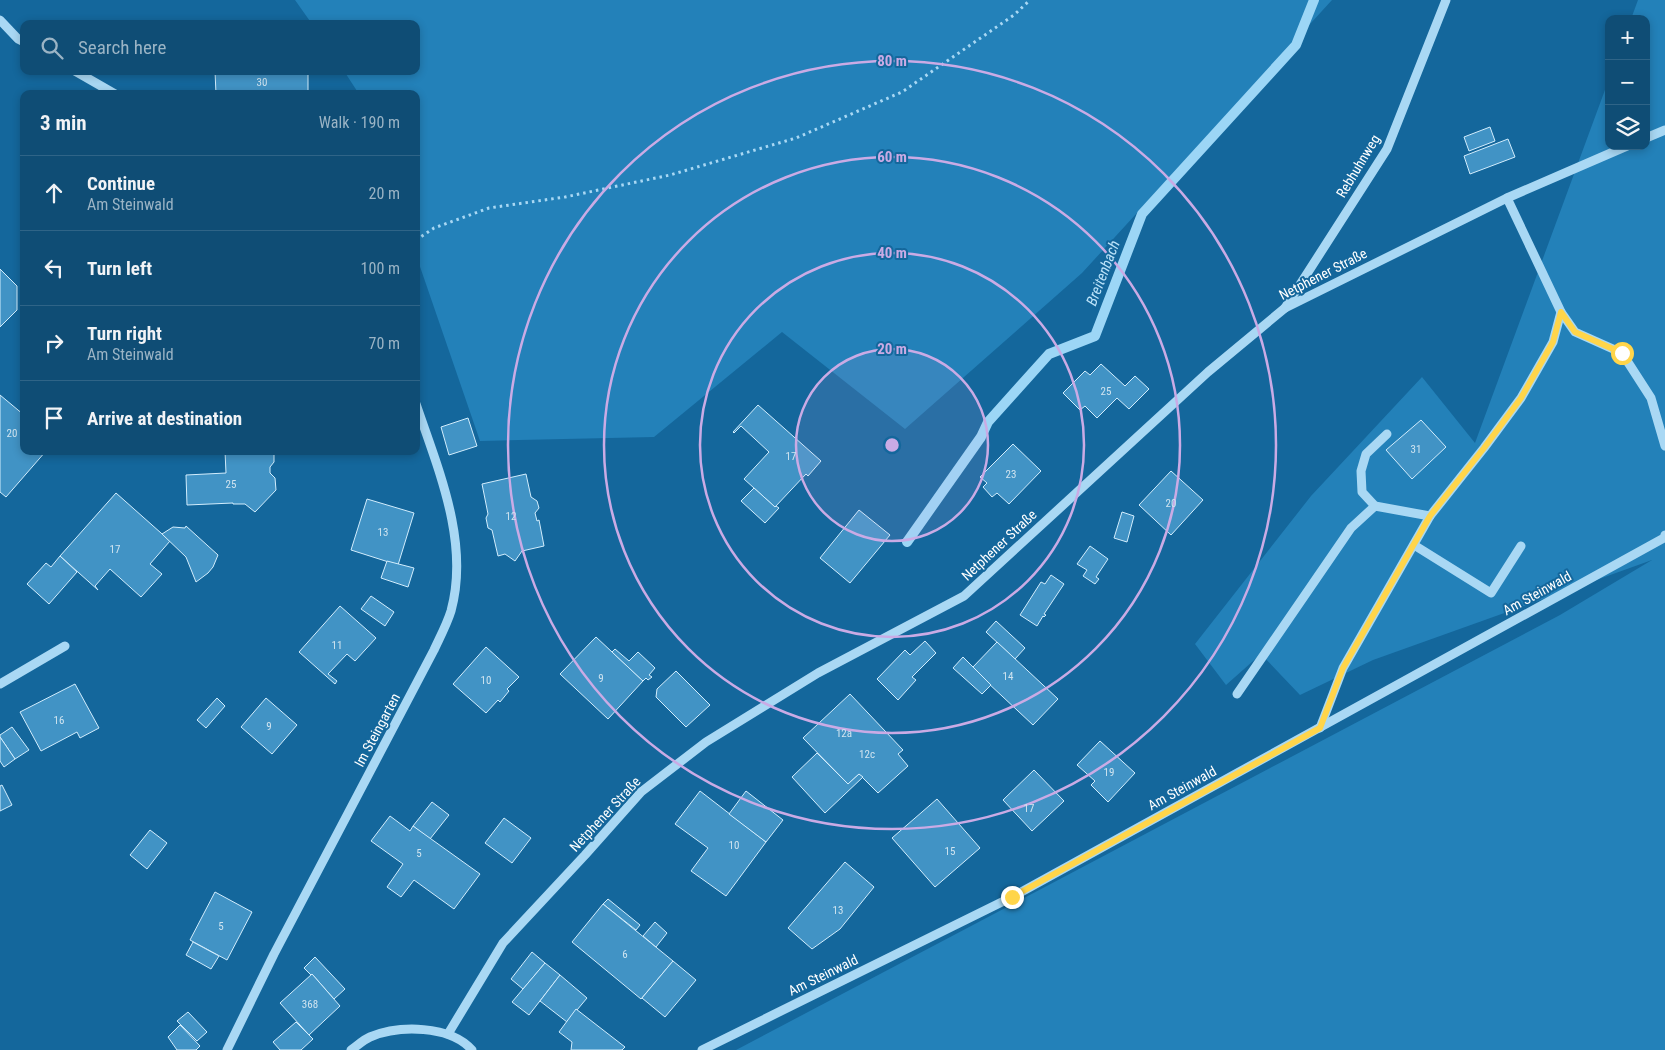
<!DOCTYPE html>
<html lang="en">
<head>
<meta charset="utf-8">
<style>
	:root { --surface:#0f4d75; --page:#1d577d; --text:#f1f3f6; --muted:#9bb4c5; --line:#2f6487 }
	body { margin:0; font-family:"Roboto Condensed",sans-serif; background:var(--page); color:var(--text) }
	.controls { position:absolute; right:15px; top:15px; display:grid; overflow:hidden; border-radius:10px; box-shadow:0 2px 8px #0003 }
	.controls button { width:45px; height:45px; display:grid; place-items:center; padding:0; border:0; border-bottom:1px solid var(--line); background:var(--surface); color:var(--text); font:25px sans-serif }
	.stop { position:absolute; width:15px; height:15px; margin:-11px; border:4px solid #ffd54a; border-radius:50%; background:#fff }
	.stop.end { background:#ffd54a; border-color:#fff; box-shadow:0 1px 5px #0008 }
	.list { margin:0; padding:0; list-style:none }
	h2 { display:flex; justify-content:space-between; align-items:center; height:65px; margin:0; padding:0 20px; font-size:21px }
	h2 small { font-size:16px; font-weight:400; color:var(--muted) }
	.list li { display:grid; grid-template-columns:32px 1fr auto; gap:15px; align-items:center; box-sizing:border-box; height:75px; padding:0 20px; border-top:1px solid var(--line) }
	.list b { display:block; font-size:19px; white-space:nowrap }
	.list p { margin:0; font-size:16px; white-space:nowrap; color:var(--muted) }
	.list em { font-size:16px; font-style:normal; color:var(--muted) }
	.icon { flex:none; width:28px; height:28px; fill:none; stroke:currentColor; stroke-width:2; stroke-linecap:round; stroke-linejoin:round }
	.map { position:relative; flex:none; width:1665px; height:1050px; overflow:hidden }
	.search { position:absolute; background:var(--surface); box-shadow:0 2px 8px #0003; left:20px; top:20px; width:400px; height:55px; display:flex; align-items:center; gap:12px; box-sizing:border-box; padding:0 18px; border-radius:10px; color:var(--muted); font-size:19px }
	.panel { position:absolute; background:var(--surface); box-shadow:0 2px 8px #0003; left:20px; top:90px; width:400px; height:365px; border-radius:10px }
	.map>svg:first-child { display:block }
	.green { fill:#2381b9 }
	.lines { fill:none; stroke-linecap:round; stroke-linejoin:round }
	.stream { stroke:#9cd6f6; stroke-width:10 }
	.building { fill:#4193c5; stroke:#d2edfd }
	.path { stroke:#a9d8f4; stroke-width:3; stroke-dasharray:2.5 4; stroke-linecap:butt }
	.minor { stroke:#a9d8f4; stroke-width:9 }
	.route { stroke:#ffd54a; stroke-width:6 }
	.ring { fill:none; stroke:#caabe5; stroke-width:2.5 }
	.labels { text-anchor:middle; stroke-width:4; stroke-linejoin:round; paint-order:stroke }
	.number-label { font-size:11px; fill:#d0e4f0 }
	.street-label { font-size:14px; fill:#fff; stroke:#14679c }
	.water-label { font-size:15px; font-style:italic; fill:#bde4fa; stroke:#14679c }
	.centre { fill:#caabe5; stroke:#14679c; stroke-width:2.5 }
	.ring-label { font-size:15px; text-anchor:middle; font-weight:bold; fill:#caabe5; stroke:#14679c; stroke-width:4; stroke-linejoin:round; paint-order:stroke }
</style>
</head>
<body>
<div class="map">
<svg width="1665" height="1050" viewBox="0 0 1665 1050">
	<rect width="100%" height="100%" fill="#14679c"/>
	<!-- green -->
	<g class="green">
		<path d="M295 0H1332L1082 273 905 429 782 332 654 437 480 441 416 255V94H359L344 71H416V24H312Z"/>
		<path d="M1638 0H1665V1050H736L1560 615 1652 560 1373 660 1300 695 1261 654 1226 685 1195 644 1311 496 1422 377 1475 443 1609 79V146H1646V19H1631Z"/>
	</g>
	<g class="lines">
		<!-- stream -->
		<path class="stream" d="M907 542 981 437 988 422 1049 354 1095 336 1142 214 1296 45 1314 0"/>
	</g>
	<!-- building -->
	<g class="building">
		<path d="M215 71H308V94H216Z"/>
		<path d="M1490 127 1495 141 1469 151 1464 137Z"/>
		<path d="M1508 139 1515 157 1470 174 1464 156Z"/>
		<path d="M0 269 17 286V310L0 327Z"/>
		<path d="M1101 364 1125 386 1135 376 1149 389 1129 409 1117 398 1097 418 1085 406 1080 410 1063 393 1085 371 1090 375Z"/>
		<path d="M0 395 24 415V451H46L6 497 0 492Z"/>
		<path d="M758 405 821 461 808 476 806 474 775 507 744 479 769 452 741 426 734 433 733 432Z"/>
		<path d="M468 418 477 446 449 455 441 427Z"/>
		<path d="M1421 420 1446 447 1412 479 1386 450Z"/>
		<path d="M1013 444 1041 471 1009 504 997 493 992 497 983 487 987 483 980 477Z"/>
		<path d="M225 451H274V462L270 467V473L275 478 276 490 255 512 245 504H233V503L187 505 186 475 226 473Z"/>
		<path d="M1171 471 1203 500 1171 535 1139 505Z"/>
		<path d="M526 474 531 497 537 501 539 508 535 513 537 521 539 520 544 546 522 551 515 561 505 554 498 556 492 530 488 528 486 518 488 514 482 484Z"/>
		<path d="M754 488 775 507 776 506 779 508 765 523 741 501Z"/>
		<path d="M116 493 170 541 150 564 162 574 141 597 110 569 95 586 98 590 60 556Z"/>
		<path d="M367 499 414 513 398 565 351 550Z"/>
		<path d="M859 510 890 535 850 583 820 558Z"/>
		<path d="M1122 512 1134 516 1127 542 1114 538Z"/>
		<path d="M186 526 218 555 213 567 208 573 196 582 186 557 162 534 173 527 185 528Z"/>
		<path d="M1090 546 1108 559 1096 577 1099 579 1095 584 1083 576 1087 570 1077 564Z"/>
		<path d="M60 556 77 572 49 604 27 584 46 563 51 567Z"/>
		<path d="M387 561 414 568 408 587 381 578Z"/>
		<path d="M1051 575 1064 584 1044 614 1046 615 1044 617 1043 616 1037 626 1020 615 1041 582 1045 584Z"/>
		<path d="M371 596 394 612 385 626 361 609Z"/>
		<path d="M340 606 376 638 355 661 347 654 328 674 337 681 335 684 299 652Z"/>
		<path d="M996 621 1025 648 1015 659 986 632Z"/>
		<path d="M596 637 643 681 608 719 560 674Z"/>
		<path d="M925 641 936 653 912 677 916 680 898 700 877 679 905 650 910 655Z"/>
		<path d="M997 642 1058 699 1033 725 972 668Z"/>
		<path d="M486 647 519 677 507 689 509 691 500 702 498 700 486 713 453 684Z"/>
		<path d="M615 649 629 661 638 652 655 668 649 675 652 677 648 680 646 678 643 681 612 652Z"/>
		<path d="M963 657 991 685 982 694 953 668Z"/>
		<path d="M676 671 710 705 686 727 656 697 657 689Z"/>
		<path d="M75 684 99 728 80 738 77 732 41 751 20 712Z"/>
		<path d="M850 694 903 750 898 754 908 766 878 793 859 774 848 784 803 738Z"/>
		<path d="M217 698 225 706 206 728 197 720Z"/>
		<path d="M266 698 297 725 272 754 241 727Z"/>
		<path d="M12 727 29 750 15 759 0 737V735Z"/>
		<path d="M0 737 15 759 4 767 0 761Z"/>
		<path d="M1100 741 1135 773 1108 802 1091 785 1095 781 1077 765Z"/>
		<path d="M817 753 848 784 859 774 863 777 825 813 792 777Z"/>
		<path d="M1034 770 1064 801 1032 831 1003 800Z"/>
		<path d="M2 785 12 805 0 811V786Z"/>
		<path d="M700 791 766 842 726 896 691 871 708 848 675 824Z"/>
		<path d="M746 791 783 820 766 842 729 814Z"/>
		<path d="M937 799 980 848 935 887 892 838Z"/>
		<path d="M432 802 449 815 430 839 413 826Z"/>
		<path d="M390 816 410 831 413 826 480 874 454 909 414 880 401 897 387 887 403 864 371 841Z"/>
		<path d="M504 818 531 838 512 863 485 843Z"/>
		<path d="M150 830 167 843 147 869 130 855Z"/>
		<path d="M845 862 874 887 840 929 812 949 788 928Z"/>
		<path d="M215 892 252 912 227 960 190 940Z"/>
		<path d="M608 899 640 925 636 930 603 904Z"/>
		<path d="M603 904 673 961 641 999 572 942Z"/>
		<path d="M655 922 667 933 656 947 643 936Z"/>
		<path d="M193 942 219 956 211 969 186 955Z"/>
		<path d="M532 952 545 963 523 989 511 979Z"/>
		<path d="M315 957 345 989 334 999 312 974 311 975 304 968Z"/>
		<path d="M673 961 696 980 665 1017 642 998Z"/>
		<path d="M545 963 560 975 529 1015 512 1002Z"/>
		<path d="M312 974 340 1006 309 1035 280 1003Z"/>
		<path d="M560 975 587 998 567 1022 540 1001Z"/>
		<path d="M576 1009 625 1047 622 1050H571L572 1042 559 1032Z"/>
		<path d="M188 1012 207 1032 197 1041 177 1021Z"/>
		<path d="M296 1022 313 1039 301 1050H280L273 1042Z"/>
		<path d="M180 1025 200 1046 196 1050H177L168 1037Z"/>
	</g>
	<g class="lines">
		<!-- path -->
		<path class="path" d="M416 240 434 228 489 208 565 197 670 175 796 138 902 92 1014 15 1030 0"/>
		<!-- minor -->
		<g class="minor">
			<path d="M0 20 18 39 24 42"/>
			<path d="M75 71 115 94"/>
			<path d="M1646 138 1665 130"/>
			<path d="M1507 198 1561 312 1575 332 1622 353 1651 398 1665 446"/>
			<path d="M1285 308 1387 149 1446 0"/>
			<path d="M1387 434 1366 454 1361 471 1362 492 1375 506 1430 516"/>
			<path d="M1414 545 1491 593 1521 546"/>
			<path d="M0 684 65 646"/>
			<path d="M1237 694 1351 528 1375 506"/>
			<path d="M1320 728 1343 668 1430 516 1484 448 1521 398 1553 342 1561 312"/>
			<path d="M448 1034 503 943 585 855 641 792 706 742 818 673 964 596 1208 372 1285 308 1507 198 1627 146"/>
			<path d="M227 1050 274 954 434 650C440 637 447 624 451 611 470 542 438 469 416 404"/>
			<path d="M351 1050C357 1046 363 1040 370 1037 399 1025 450 1025 472 1050"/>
			<path d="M702 1050 1012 897 1664 538 1665 535"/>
		</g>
	</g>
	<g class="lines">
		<!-- route -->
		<path class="route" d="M1012 897 1320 728 1343 668 1430 516 1484 448 1521 398 1553 342 1561 312 1575 332 1622 353"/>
	</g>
	<!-- distance rings -->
	<circle cx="892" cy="445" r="96" fill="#caabe5" fill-opacity=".12"/>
	<g class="ring">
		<circle cx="892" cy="445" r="96"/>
		<circle cx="892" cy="445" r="192"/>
		<circle cx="892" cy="445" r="288"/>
		<circle cx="892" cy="445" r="384"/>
	</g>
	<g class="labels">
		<!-- number labels -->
		<g class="number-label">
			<text x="262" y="86">30</text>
			<text x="1106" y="395">25</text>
			<text x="12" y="437">20</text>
			<text x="1416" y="453">31</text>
			<text x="791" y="460">17</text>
			<text x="1011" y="478">23</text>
			<text x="231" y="488">25</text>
			<text x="1171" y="507">20</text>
			<text x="511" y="520">12</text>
			<text x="383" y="536">13</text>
			<text x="115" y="553">17</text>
			<text x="337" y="649">11</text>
			<text x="1008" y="680">14</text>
			<text x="601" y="682">9</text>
			<text x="486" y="684">10</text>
			<text x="59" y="724">16</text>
			<text x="269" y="730">9</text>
			<text x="844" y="737">12a</text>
			<text x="867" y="758">12c</text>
			<text x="1109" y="776">19</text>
			<text x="1029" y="812">17</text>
			<text x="734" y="849">10</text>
			<text x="950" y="855">15</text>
			<text x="419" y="857">5</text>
			<text x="838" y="914">13</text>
			<text x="221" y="930">5</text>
			<text x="625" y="958">6</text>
			<text x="310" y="1008">368</text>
		</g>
		<!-- street labels -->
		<g class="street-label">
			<text transform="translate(1358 166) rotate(-59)" y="5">Rebhuhnweg</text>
			<text transform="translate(1323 274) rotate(-27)" y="5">Netphener Straße</text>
			<text transform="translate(999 545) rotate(-43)" y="5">Netphener Straße</text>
			<text transform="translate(1537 593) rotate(-29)" y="5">Am Steinwald</text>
			<text transform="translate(377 730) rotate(-62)" y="5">Im Steingarten</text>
			<text transform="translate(1182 788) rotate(-29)" y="5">Am Steinwald</text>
			<text transform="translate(605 814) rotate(-47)" y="5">Netphener Straße</text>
			<text transform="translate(823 975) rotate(-26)" y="5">Am Steinwald</text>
		</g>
		<!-- water labels -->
		<g class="water-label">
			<text transform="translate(1103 273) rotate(-69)" y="5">Breitenbach</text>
		</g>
	</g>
	<circle cx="892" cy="445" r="8" class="centre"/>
	<g class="ring-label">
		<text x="892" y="66">80 m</text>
		<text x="892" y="162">60 m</text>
		<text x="892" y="258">40 m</text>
		<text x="892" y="354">20 m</text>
	</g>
</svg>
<div class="controls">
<button>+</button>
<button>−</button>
<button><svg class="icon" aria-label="layers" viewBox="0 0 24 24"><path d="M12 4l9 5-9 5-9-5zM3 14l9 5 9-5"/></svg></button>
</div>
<div class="stop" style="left:1622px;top:353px"></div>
<div class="stop end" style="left:1012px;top:897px"></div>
<div class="search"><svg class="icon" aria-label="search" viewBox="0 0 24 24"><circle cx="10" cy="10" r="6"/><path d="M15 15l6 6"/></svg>Search here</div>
<section class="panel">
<h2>3 min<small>Walk · 190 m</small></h2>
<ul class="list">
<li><svg class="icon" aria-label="ahead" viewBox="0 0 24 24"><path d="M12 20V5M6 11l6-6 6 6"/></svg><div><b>Continue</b><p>Am Steinwald</p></div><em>20 m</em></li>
<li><svg class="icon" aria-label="left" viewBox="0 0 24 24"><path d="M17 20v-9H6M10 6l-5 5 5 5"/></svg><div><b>Turn left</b></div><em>100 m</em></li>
<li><svg class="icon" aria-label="right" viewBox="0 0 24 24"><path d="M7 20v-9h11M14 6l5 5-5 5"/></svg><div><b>Turn right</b><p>Am Steinwald</p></div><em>70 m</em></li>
<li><svg class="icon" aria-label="arrive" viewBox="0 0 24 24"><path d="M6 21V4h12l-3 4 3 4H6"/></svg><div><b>Arrive at destination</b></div></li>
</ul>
</section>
</div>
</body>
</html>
